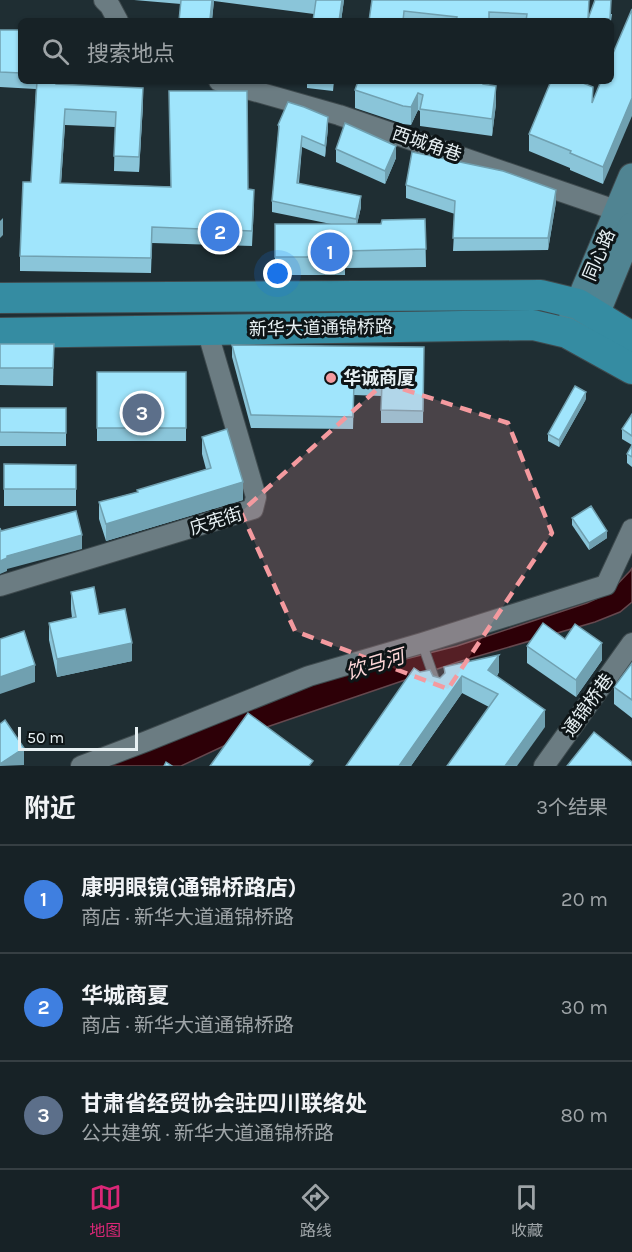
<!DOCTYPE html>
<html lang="zh">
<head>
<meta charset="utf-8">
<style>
	:root { --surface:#172226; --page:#202a2e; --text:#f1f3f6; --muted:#9ea4a7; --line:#363f43; --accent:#db2777 }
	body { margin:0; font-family:Karla,"Noto Sans SC",sans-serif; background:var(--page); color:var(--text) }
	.scale { position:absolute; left:18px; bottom:15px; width:120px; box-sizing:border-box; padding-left:6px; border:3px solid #e7f0f3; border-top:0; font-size:16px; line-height:21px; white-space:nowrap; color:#e7f0f3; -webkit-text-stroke:4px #0e1517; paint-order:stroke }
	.you { position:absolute; left:278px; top:274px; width:21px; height:21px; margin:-15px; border:4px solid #fff; border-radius:50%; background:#1a73e8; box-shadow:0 0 0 9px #1a73e833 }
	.badge { display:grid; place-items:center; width:39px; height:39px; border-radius:50%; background:var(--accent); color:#fff; font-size:20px; font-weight:700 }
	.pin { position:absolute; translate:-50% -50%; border:3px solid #fff; box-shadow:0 2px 6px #0006 }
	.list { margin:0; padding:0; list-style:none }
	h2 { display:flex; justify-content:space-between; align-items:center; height:78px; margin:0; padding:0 24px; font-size:26px }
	h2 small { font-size:20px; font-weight:400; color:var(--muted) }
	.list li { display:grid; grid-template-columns:39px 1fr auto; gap:18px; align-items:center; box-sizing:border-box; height:108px; padding:0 24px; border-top:2px solid var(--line) }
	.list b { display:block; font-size:22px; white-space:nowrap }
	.list p { margin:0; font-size:20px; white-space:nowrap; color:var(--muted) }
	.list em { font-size:20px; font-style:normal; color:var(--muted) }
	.icon { flex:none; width:33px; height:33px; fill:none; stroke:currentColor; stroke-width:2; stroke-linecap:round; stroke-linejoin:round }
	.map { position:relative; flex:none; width:632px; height:766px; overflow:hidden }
	.search { position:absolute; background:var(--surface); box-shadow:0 2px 4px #0004; left:18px; right:18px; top:18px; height:66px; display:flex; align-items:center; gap:15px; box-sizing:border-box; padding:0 21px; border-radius:9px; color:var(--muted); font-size:22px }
	.sheet { height:402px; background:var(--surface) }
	nav { display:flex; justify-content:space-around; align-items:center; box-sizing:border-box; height:84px; border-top:2px solid var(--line); background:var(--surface); font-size:16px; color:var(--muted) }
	nav a { display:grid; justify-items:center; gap:3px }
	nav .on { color:var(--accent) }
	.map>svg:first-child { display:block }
	.water { fill:#2d0007; stroke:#65484e; stroke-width:1.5 }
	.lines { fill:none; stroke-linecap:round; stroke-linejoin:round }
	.lane-casing { stroke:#3e4a4e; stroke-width:11 }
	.street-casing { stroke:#3e4a4e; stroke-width:22 }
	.secondary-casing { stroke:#3e4a4e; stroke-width:29 }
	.primary-casing { stroke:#3e4a4e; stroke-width:32 }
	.lane { stroke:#6b7c82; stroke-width:9 }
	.street { stroke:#6b7c82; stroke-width:20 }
	.secondary { stroke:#508492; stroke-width:27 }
	.primary { stroke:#358ca2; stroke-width:30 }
	.wall { fill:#8ac5d9 }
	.shaded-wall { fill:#70a0b0 }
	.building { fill:#a0e5fc; stroke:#70a0b0; stroke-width:1.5 }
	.marked { fill:#f49a9f; fill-opacity:0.2; stroke:#f49a9f; stroke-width:4.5; stroke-dasharray:12 8; stroke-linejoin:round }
	.poi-dot { fill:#f49a9f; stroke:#0e1517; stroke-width:2 }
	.labels { text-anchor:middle; stroke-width:6; stroke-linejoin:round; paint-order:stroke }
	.street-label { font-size:18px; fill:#e7f0f3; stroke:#0e1517 }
	.poi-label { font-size:18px; font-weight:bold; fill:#e7f0f3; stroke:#0e1517; text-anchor:start }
	.water-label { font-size:20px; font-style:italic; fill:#fdd7d8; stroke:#0e1517 }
</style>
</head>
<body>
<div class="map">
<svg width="632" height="766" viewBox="0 0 632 766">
	<rect width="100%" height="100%" fill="#1f2e33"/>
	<!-- water -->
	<path class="water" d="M632 568V602L620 612 595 622 458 662 258 730 181 766H98L272 695 358 671 457 646 587 603 609 593 630 571Z"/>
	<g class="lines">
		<defs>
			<path id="lane" d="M422 643 436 683"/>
			<g id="street">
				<path d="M104 0 110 6 118 21"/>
				<path d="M219 81 339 115 618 211 629 216"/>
				<path d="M0 586 253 509 256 497 207 330"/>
				<path d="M81 766 147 741 309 676 422 643 606 585 632 529"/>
				<path d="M544 766 632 643"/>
			</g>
			<g id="secondary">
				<path d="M570 325 632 177"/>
				<path d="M588 333 632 226"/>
			</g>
			<g id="primary">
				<path d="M0 298 541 295 578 304 632 337"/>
				<path d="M0 333 533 325 567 333 632 369"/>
			</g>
		</defs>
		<!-- lane casing -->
		<use href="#lane" class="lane-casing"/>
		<!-- street casing -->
		<use href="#street" class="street-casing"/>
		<!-- secondary casing -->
		<use href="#secondary" class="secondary-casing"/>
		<!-- primary casing -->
		<use href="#primary" class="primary-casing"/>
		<!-- lane -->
		<use href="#lane" class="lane"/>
		<!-- street -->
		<use href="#street" class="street"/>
		<!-- secondary -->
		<use href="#secondary" class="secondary"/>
		<!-- primary -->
		<use href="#primary" class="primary"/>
	</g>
	<!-- wall -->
	<g class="wall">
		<path d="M134 0H344L341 21 314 14 214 1 212 19 179 21 181 4Z"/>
		<path d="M372 0 589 16 612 14 611 21H369Z"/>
		<path d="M0 30H21V81H56V84L143 104 139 172 114 171 115 127 65 125 61 183 248 189 254 205 252 246 152 243 151 273 20 271V256L31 182 36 89 0 87Z"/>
		<path d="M307 81H334L333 91 307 88Z"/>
		<path d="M611 81 603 184 570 170V168L529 151V134L593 100Z"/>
		<path d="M484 84 496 104 492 136 420 126V111L418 110 411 125 403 124 355 108V90Z"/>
		<path d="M278 125 328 128 325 157 302 147 299 183 361 207 357 224H381L425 219 426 267 345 268V275H275V224H331L272 212V201L278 136Z"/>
		<path d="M336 149 396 158 385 184 336 162Z"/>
		<path d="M406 185 556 202 548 250 453 251 455 214 406 198Z"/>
		<path d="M0 344H54L53 386 0 385Z"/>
		<path d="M232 345 424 347 423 423H381V396L354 395 353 429 251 428 232 357Z"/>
		<rect x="97" y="372" width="89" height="69"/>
		<path d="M586 399 559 447 548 441V434Z"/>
		<rect x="0" y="408" width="66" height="38"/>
		<path d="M632 414V467L627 463V454L632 445 622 439V429Z"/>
		<path d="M202 437 243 500 106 541 99 519V502L137 492 206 469 202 454Z"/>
		<path d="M4 464 76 465V506H4Z"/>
		<path d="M572 518 607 538 589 550 572 525Z"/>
		<path d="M71 592 99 614 132 661 57 677 49 640V623L72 618 71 609Z"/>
		<path d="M565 639 602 660 576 697 527 663V646Z"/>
		<path d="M632 663V718L614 704V687Z"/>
		<path d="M444 667 499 672 497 676 545 727 489 707 462 693 411 766H346L420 672 440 678 444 674Z"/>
	</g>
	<!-- shaded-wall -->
	<g class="shaded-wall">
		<path d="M212 0H214L212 21H210Z"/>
		<path d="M342 0H344L341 21H339Z"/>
		<path d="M496 86V104L492 136V119Z"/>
		<path d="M143 88V104L139 172V157Z"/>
		<path d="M418 93V110L411 125V107Z"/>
		<path d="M632 98V116L603 184V167Z"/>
		<path d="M65 109V125L60 199V183Z"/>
		<path d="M328 117V128L325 157V146Z"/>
		<path d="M302 136V147L297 194V183Z"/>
		<path d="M396 146V158L385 184V171Z"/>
		<path d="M556 190V202L548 250V238Z"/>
		<path d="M361 196V207L356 229V219Z"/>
		<path d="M3 218V235L0 238V221Z"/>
		<path d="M586 392V399L559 447V440Z"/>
		<path d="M243 482V500L106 541V524Z"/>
		<path d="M607 531V538L589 550V543Z"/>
		<path d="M82 535V549L7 569V571L0 574V561L7 556Z"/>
		<path d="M132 643V661L57 677V659Z"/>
		<path d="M602 643V660L576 697V680Z"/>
		<path d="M499 655V672L488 687V670Z"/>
		<path d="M35 665V682L0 694V677Z"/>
		<path d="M462 676V693L411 766H399Z"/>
		<path d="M545 710V727L517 766H505Z"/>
		<path d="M24 748V765L0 766V764Z"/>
	</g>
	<!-- building -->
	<g class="building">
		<path d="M181 0H212L210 19 229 21H179Z"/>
		<path d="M316 0H342L339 21H313Z"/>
		<path d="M372 0H589L588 19 595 0H611L610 19H598V21H526L527 14 489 12V21H456L457 17 404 11 403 21H369Z"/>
		<path d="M632 9V98L603 167 570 153 571 151 529 134 551 81H578L593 87 592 103 601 81H611V58Z"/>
		<path d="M0 30H21V73L0 72Z"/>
		<path d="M37 81H56V84L143 88 139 157 114 156 116 112 65 109 60 183 171 187 169 91H247L248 189 254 190 252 231 152 227 151 258 20 256 23 182H31Z"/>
		<path d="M358 81H483V84L496 86 492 119 420 109 423 95 418 93 411 107 403 106 355 90Z"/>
		<path d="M288 102 304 107 328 117 325 146 302 136 297 183 361 196 356 219 272 201 279 126 278 125Z"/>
		<path d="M345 123 396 146 385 171 336 149Z"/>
		<path d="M412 152 503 171 556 190 548 238H453L455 201 406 185Z"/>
		<path d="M425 219 426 249 345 251V257H275V224H381L382 220Z"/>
		<path d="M0 344H54L53 368H0Z"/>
		<path d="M232 345 424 347 423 411 381 410 382 383H354L353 417 251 415Z"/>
		<rect x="97" y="372" width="89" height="56"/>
		<path d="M575 386 586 392 559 440 548 434Z"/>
		<path d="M0 408H66V433L0 432Z"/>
		<path d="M632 414V436L622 429Z"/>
		<path d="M227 429 243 482 106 524 99 502 138 492 137 490 211 468 202 437Z"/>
		<path d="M632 445V457L627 454Z"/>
		<path d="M4 464 76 465V489H4Z"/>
		<path d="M591 506 607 531 589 543 572 518Z"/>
		<path d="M76 511 82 535 7 556V558L0 561V528L1 531Z"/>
		<path d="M94 587 99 614 125 609 132 643 57 659 49 623 76 617 71 592Z"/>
		<path d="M543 623 565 639 575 624 602 643 576 680 527 646Z"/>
		<path d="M24 631 35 665 0 677V639Z"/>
		<path d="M499 655 488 670 545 710 505 766H447L498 694 462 676 399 766H346L414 668 420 672 430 670 433 676 440 678 445 673 444 667Z"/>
		<path d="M632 663V700L614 687Z"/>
		<path d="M248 713 313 761 309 766H210Z"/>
		<path d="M5 720 24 748 0 764V724Z"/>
		<path d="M594 732 632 762V766H567Z"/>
		<path d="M166 762 172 766H164Z"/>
	</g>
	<!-- marked area -->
	<path class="marked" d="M384 383 508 423 552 533 448 689 295 631 241 512Z"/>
	<!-- markers -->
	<circle class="poi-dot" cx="331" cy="378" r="6"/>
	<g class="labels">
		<!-- street labels -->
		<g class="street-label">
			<text transform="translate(427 144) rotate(19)" y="6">西城角巷</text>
			<text transform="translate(599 255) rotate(-67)" y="6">同心路</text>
			<text transform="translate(321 328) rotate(-1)" y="6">新华大道通锦桥路</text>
			<text transform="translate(216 521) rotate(-17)" y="6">庆宪街</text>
			<text transform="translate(588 705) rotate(-54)" y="6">通锦桥巷</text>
		</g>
		<!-- poi labels -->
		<g class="poi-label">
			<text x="343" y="384">华诚商厦</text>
		</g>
		<!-- water labels -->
		<g class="water-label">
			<text transform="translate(375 664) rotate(-17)" y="7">饮马河</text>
		</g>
	</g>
</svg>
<div class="scale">50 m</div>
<div class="you"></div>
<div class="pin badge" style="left:330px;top:252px;background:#3f7fe0">1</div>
<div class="pin badge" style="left:220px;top:232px;background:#3f7fe0">2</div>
<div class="pin badge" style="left:142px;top:413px;background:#5c6f8a">3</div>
<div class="search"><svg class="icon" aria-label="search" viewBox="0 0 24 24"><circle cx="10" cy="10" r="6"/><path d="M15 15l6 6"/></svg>搜索地点</div>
</div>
<section class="sheet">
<h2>附近<small>3个结果</small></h2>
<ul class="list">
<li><span class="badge" style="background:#3f7fe0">1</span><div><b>康明眼镜(通锦桥路店)</b><p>商店 · 新华大道通锦桥路</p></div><em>20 m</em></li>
<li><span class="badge" style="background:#3f7fe0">2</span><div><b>华城商夏</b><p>商店 · 新华大道通锦桥路</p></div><em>30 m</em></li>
<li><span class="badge" style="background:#5c6f8a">3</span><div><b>甘肃省经贸协会驻四川联络处</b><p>公共建筑 · 新华大道通锦桥路</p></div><em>80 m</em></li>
</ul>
</section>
<nav>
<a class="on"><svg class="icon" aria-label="map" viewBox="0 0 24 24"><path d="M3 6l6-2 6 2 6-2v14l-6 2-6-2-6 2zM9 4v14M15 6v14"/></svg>地图</a>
<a><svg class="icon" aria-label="directions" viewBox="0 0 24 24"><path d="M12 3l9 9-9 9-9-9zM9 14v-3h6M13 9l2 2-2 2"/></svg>路线</a>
<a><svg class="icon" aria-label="saved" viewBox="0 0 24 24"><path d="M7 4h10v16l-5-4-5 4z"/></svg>收藏</a>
</nav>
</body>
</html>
